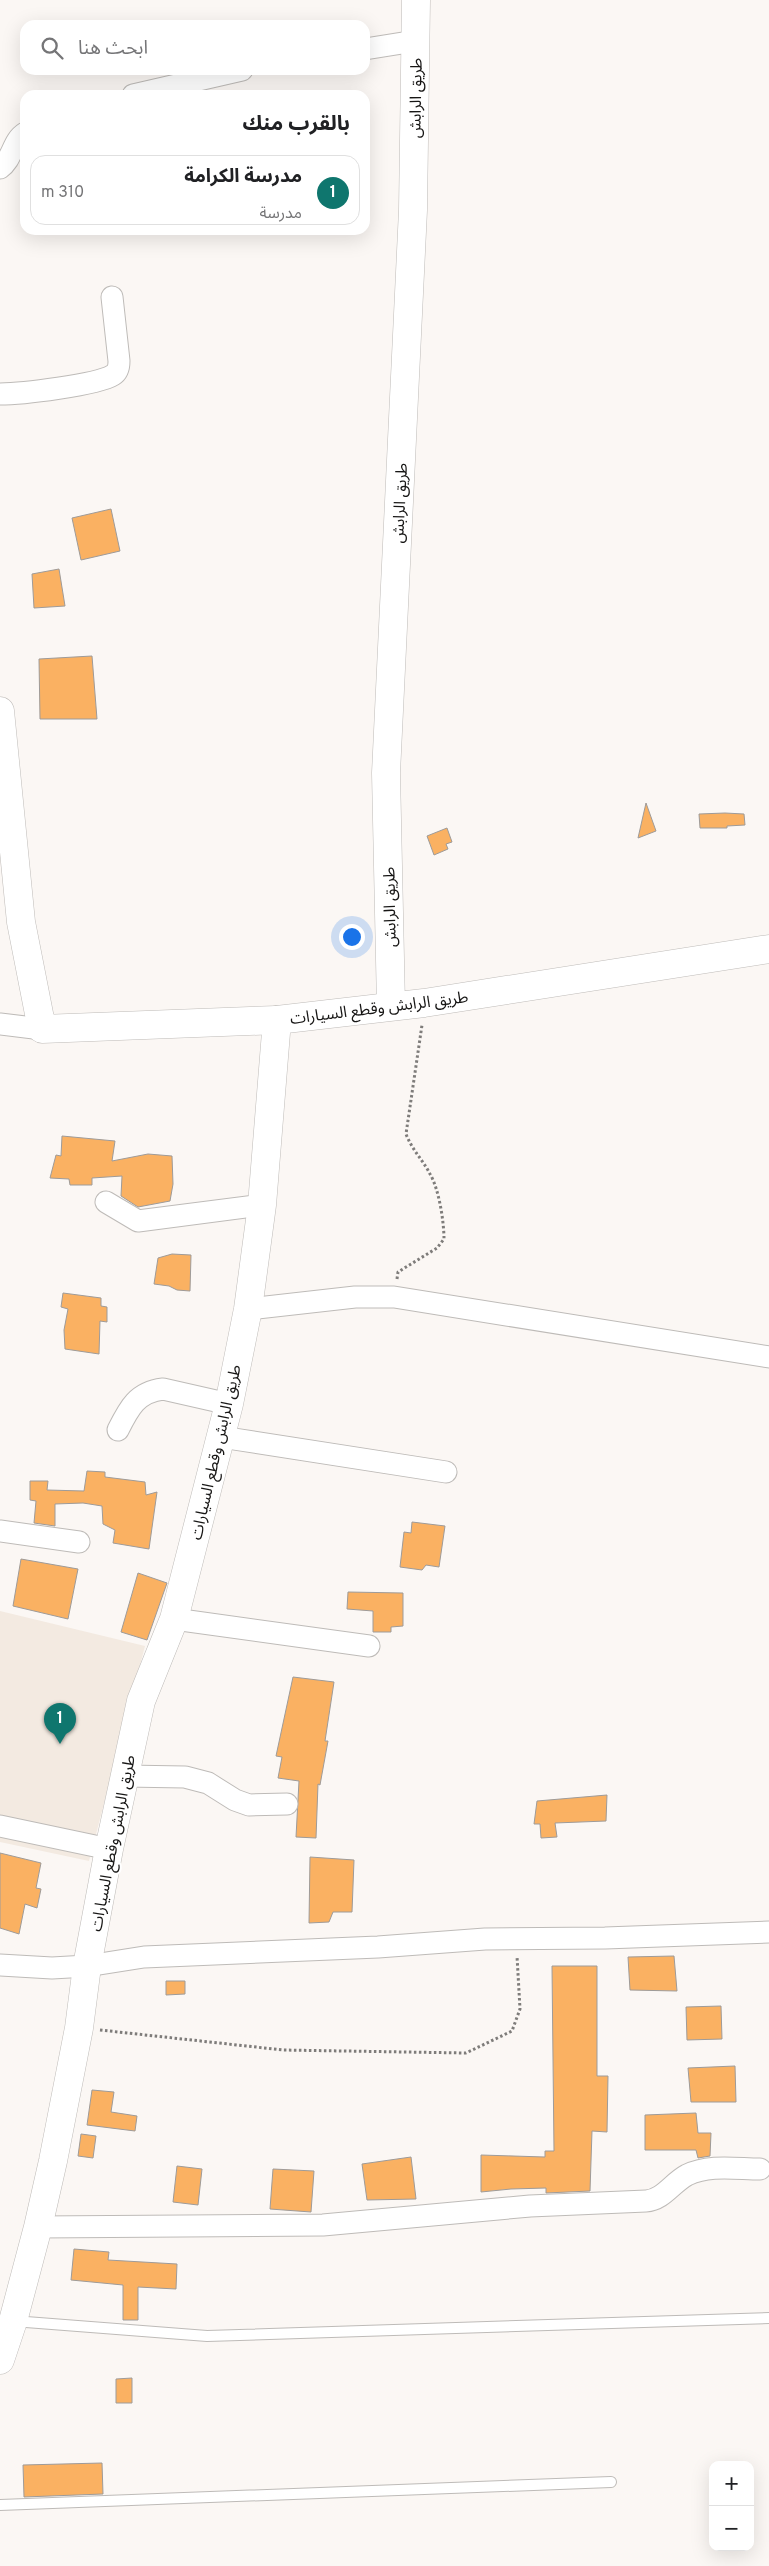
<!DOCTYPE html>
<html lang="ar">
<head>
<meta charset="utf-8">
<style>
	:root { --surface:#fff; --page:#f6f6f6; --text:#202124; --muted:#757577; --line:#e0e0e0; --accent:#0f766e }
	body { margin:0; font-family:Overpass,"Noto Sans Arabic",sans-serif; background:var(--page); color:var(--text); direction:rtl }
	.controls { position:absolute; right:15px; bottom:15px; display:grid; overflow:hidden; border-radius:10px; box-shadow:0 5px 20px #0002 }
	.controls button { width:45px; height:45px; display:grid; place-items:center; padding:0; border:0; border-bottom:1px solid var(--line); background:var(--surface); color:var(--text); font:25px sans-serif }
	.you { position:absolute; left:351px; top:936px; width:18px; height:18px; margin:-12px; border:4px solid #fff; border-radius:50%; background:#1a73e8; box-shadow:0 0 0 8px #1a73e833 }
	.badge { display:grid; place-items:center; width:32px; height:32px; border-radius:50%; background:var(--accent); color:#fff; font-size:16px; font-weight:700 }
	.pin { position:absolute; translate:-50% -41px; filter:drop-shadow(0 1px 2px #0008) }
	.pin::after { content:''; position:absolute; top:26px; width:18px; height:15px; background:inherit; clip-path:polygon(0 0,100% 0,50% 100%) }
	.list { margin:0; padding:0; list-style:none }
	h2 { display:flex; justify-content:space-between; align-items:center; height:65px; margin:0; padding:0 20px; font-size:21px }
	h2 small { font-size:16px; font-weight:400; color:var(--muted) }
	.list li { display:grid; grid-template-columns:32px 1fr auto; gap:15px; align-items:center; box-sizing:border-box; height:70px; margin:0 10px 10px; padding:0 10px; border:1px solid var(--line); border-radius:15px }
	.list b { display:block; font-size:19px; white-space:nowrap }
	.list p { margin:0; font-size:16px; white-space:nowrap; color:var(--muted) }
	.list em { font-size:16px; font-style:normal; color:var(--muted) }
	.icon { flex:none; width:28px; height:28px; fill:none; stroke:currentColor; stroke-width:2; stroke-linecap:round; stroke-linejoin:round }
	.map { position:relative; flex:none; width:769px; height:2566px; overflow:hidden; direction:ltr }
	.search { position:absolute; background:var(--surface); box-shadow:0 5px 20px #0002; left:20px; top:20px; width:350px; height:55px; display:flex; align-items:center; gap:12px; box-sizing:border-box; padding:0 18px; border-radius:15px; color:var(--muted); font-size:19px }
	.panel { position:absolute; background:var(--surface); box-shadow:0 5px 20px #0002; left:20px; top:90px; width:350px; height:145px; border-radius:15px; direction:rtl }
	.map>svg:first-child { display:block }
	.built { fill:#f3eae1 }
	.building { fill:#fab162; stroke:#9e9b99 }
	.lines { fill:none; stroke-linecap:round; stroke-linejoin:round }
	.lane-casing { stroke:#bebbb8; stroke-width:12 }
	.street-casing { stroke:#bebbb8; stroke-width:23 }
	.secondary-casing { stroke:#bebbb8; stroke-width:29 }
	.path { stroke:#7e7c7a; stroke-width:3; stroke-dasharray:2.5 2.5; stroke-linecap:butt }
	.lane { stroke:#fff; stroke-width:10 }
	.street { stroke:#fff; stroke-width:21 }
	.secondary { stroke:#fff; stroke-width:28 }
	.labels { text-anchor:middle; stroke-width:4; stroke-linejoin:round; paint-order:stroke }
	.street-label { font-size:16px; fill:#171615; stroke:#fff }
</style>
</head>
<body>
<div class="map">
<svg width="769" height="2566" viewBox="0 0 769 2566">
	<rect width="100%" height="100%" fill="#fbf7f4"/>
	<!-- built -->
	<path class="built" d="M0 1611 145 1646 89 1861 0 1842Z"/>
	<!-- building -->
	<g class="building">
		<path d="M111 509 120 551 81 560 72 518Z"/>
		<path d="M59 569 65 606 34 608 32 574Z"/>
		<path d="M92 656 97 719H40L39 659Z"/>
		<path d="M646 803 656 831 638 838Z"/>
		<path d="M725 813 744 814 745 825 727 826V828H700L699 814Z"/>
		<path d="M447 828 452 842 446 844 448 849 434 855 427 836Z"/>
		<path d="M62 1136 115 1141 112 1161 148 1154 172 1156 173 1184 170 1201 138 1207 121 1196 122 1176 92 1178V1185H70L69 1179 50 1178 56 1155 61 1156Z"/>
		<path d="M172 1254 191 1255 190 1291 177 1290 169 1286 154 1284 158 1258Z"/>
		<path d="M63 1293 101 1298V1306L107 1307V1322L100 1321 99 1354 65 1349 64 1330 68 1309 61 1307Z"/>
		<path d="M87 1471 105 1472V1477L145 1482 146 1495 157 1492 149 1549 113 1543 115 1530 103 1524 102 1506 83 1503 55 1504V1526L34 1523 36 1501 30 1500V1481H48L47 1490 84 1491Z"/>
		<path d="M412 1522 445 1526 439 1567 426 1565 422 1570 400 1567 404 1532 411 1533Z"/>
		<path d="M21 1559 78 1569 68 1619 13 1606Z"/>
		<path d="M138 1573 167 1583 147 1640 121 1632Z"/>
		<path d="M348 1592 403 1593V1626L391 1627V1632H373V1611L347 1609Z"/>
		<path d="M293 1677 334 1682 325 1741H328L320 1785 318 1784 316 1838 296 1837 299 1781 278 1778 282 1757 276 1756Z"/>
		<path d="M607 1795 606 1821 555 1823 557 1837 541 1838 540 1824H534L537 1801Z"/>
		<path d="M0 1853 41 1863 36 1888 41 1889 37 1908 25 1904 19 1934 0 1928Z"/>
		<path d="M310 1857 354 1860 352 1912H333L329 1922 309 1923Z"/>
		<path d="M674 1956 677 1991 630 1990 628 1957Z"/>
		<path d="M552 1966H597V2076H608L607 2132 592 2131 590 2191 546 2193V2188L511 2189 481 2192V2155L545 2157V2151H554Z"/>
		<path d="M166 1981H185V1994L166 1995Z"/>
		<path d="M721 2006 722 2039 687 2040 686 2007Z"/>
		<path d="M735 2066 736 2102H691L688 2068Z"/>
		<path d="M92 2090 114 2092 111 2112 137 2116 135 2131 87 2125Z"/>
		<path d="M696 2113 698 2133H711L710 2156 698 2158 696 2150H645V2115Z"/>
		<path d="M81 2134 96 2136 93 2158 78 2156Z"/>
		<path d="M411 2157 416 2199 367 2200 362 2164Z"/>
		<path d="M177 2166 202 2169 198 2205 173 2202Z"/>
		<path d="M273 2169 314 2171 311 2212 270 2209Z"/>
		<path d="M74 2249 109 2252 108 2260 177 2264 176 2289 138 2287V2320H123V2285L71 2280Z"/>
		<path d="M132 2378V2403H116V2379Z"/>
		<path d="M102 2463 103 2494 24 2497 23 2465Z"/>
	</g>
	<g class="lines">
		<defs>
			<g id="lane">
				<path d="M13 2321 207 2336 769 2318"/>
				<path d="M0 2505 611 2482"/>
			</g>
			<g id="street">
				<path d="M365 49 415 41"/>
				<path d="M133 95 242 70"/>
				<path d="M0 168C13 159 12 141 25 133"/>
				<path d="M0 394C21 394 97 385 113 375 118 372 119 367 119 361L112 297"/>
				<path d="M0 1024 42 1029"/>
				<path d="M106 1202 138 1221 262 1205"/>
				<path d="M248 1309 355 1297H394L769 1357"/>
				<path d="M118 1430C129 1408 137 1392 163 1389L229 1404"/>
				<path d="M221 1437 446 1472"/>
				<path d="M0 1531 79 1542"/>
				<path d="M174 1619 369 1646"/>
				<path d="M125 1776 185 1777 208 1783 235 1800 249 1805 287 1804"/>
				<path d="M0 1826 109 1849"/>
				<path d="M0 1965 52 1968 87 1966 144 1957 378 1947 485 1939 605 1938 769 1932"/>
				<path d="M38 2227 323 2225 530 2206 646 2201C663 2200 672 2183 687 2175 709 2164 737 2169 760 2169"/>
			</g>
			<g id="secondary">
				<path d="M0 711 21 922 42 1029 277 1020"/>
				<path d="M391 1006 386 773 413 210 416 0"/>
				<path d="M0 2360 13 2321 38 2227 53 2161 79 2028 87 1966 109 1849 141 1701 174 1619 229 1404 248 1309 262 1205 277 1020 424 1003 769 949"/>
			</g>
		</defs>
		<!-- lane casing -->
		<use href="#lane" class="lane-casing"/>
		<!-- street casing -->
		<use href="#street" class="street-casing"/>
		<!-- secondary casing -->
		<use href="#secondary" class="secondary-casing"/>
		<!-- path -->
		<g class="path">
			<path d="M397 1279 398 1272 437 1248 444 1239C444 1222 439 1189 430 1174 423 1160 412 1150 406 1134L422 1025"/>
			<path d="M100 2030 283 2050 466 2053 512 2031 520 2009 517 1956"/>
		</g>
		<!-- lane -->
		<use href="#lane" class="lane"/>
		<!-- street -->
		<use href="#street" class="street"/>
		<!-- secondary -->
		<use href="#secondary" class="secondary"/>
	</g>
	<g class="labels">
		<!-- street labels -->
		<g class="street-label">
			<text transform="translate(415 98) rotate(-89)" y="6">طريق الرابش</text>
			<text transform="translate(399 503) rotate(-87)" y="6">طريق الرابش</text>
			<text transform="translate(389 907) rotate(-91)" y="6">طريق الرابش</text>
			<text transform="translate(379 1007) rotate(-7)" y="6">طريق الرابش وقطع السيارات</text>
			<text transform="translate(215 1452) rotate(-77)" y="6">طريق الرابش وقطع السيارات</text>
			<text transform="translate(112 1843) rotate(-79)" y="6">طريق الرابش وقطع السيارات</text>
		</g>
	</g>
</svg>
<div class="controls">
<button>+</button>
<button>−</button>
</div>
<div class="you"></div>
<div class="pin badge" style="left:60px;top:1744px">1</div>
<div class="search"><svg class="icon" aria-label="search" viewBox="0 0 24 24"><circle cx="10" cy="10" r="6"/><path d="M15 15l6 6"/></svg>ابحث هنا</div>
<section class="panel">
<h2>بالقرب منك<small></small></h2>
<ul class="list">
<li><span class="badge">1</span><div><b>مدرسة الكرامة</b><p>مدرسة</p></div><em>310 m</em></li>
</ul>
</section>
</div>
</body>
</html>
